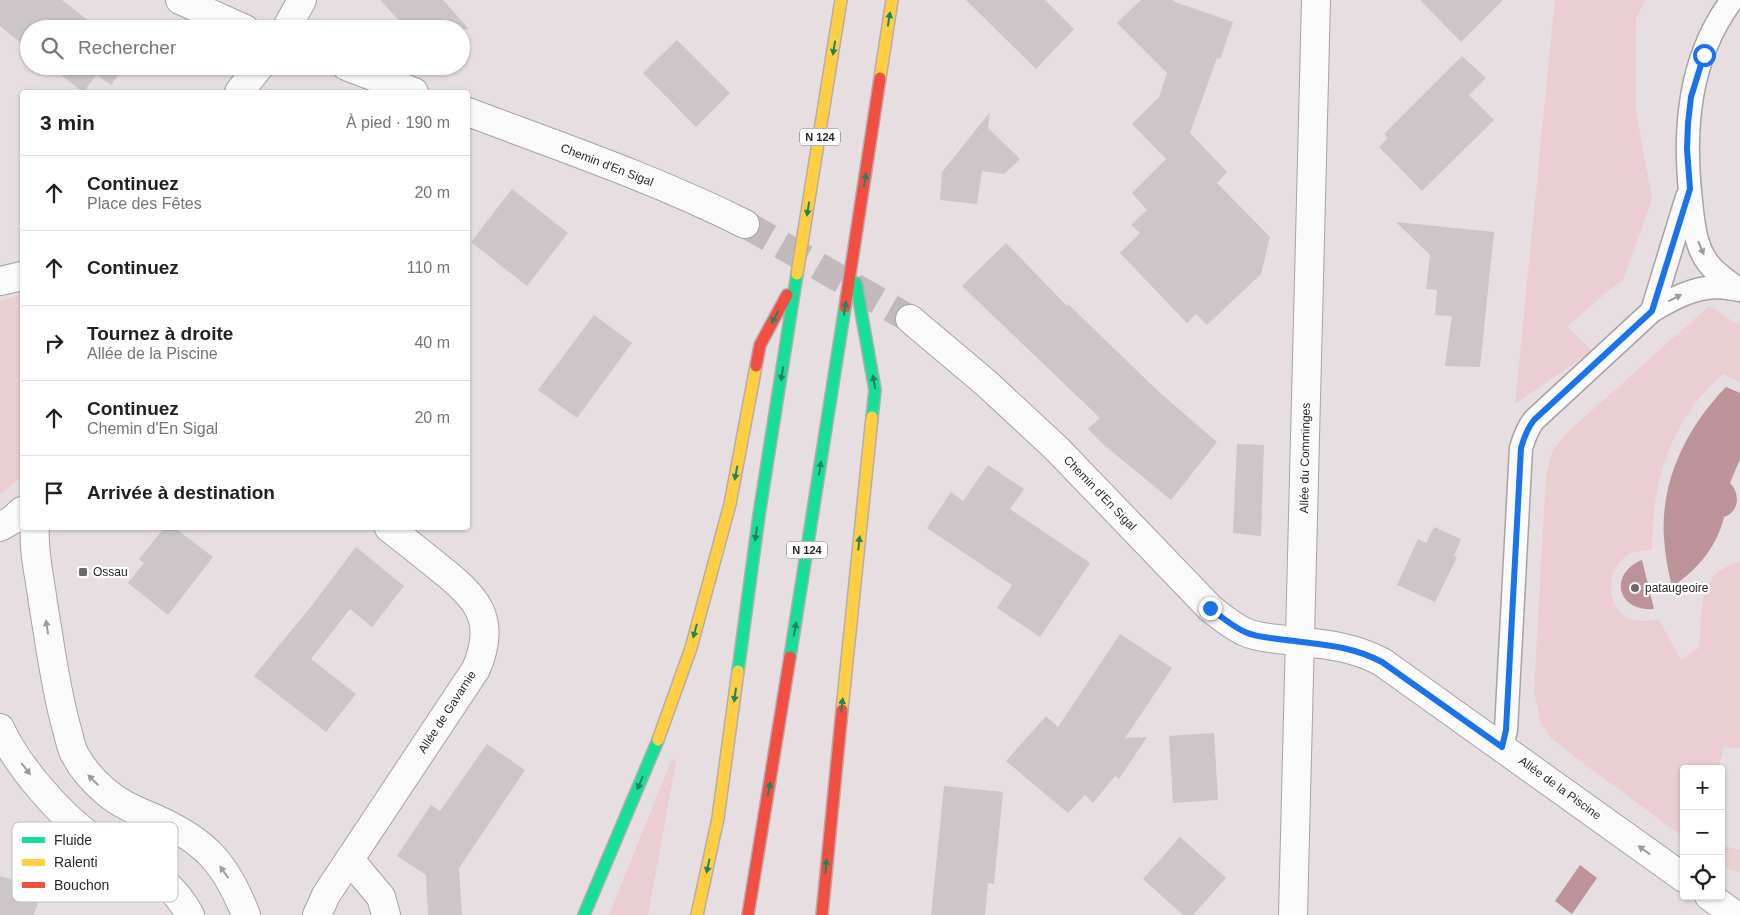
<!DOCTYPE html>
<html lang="fr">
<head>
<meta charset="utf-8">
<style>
	:root { --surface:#fff; --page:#f6f6f6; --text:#202124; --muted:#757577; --line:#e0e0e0 }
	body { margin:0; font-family:Helvetica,sans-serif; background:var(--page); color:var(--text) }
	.controls { position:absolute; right:15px; bottom:15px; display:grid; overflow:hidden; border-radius:5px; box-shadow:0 1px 4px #0004 }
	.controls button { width:45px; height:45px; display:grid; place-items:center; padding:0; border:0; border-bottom:1px solid var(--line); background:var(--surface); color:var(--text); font:25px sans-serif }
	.stop { position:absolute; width:15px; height:15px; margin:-11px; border:4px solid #1a73e8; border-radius:50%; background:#fff }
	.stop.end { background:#1a73e8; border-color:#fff; box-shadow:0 1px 5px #0008 }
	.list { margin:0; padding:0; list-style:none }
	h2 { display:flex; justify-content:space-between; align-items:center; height:65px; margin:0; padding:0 20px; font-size:21px }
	h2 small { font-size:16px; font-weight:400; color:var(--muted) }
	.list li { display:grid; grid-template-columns:32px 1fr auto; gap:15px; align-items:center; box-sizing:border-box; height:75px; padding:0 20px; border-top:1px solid var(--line) }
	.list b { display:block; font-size:19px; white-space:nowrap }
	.list p { margin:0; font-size:16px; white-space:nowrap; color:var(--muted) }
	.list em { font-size:16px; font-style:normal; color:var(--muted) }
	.icon { flex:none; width:28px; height:28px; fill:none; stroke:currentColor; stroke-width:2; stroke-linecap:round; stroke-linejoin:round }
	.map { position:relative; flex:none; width:1740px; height:915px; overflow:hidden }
	.search { position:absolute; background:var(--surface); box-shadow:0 1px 4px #0004; left:20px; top:20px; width:450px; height:55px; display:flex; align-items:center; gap:12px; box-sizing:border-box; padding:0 18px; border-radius:28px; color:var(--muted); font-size:19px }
	.panel { position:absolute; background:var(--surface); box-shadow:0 1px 4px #0004; left:20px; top:90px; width:450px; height:440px; border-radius:5px }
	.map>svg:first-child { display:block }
	.green { fill:#eaced1 }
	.water { fill:#bb9399 }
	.building { fill:#ccc6c8 }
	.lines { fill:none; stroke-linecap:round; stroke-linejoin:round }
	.street-tunnel { stroke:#c1b9bb; stroke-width:28; stroke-dasharray:28 14; stroke-linecap:butt }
	.lane-casing { stroke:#a8a2a3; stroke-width:25 }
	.street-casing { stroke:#a8a2a3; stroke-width:30 }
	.fast-casing { stroke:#b8aaad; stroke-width:14 }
	.slow-casing { stroke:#b8aaad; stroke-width:14 }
	.jam-casing { stroke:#b8aaad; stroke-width:14 }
	.lane { stroke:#fbfafa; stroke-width:22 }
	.street { stroke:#fbfafa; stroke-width:28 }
	.fast { stroke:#16e098; stroke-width:11 }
	.slow { stroke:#ffcf43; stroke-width:11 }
	.jam { stroke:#f24e42; stroke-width:11 }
	.oneway { fill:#218460 }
	.oneway2 { fill:#9e9b9b }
	.route { stroke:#1a73e8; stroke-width:6 }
	.poi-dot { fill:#6d6768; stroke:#fff; stroke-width:2 }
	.labels { text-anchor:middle; stroke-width:4.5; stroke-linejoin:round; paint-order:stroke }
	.shield { fill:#fff; stroke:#6b6868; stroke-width:1 }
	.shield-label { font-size:11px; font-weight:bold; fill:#2c2727 }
	.street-label { font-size:12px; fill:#2c2727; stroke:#fff }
	.poi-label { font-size:12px; fill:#2c2727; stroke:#fff; text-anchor:start }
	.key { fill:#fff; stroke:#c0bebe; stroke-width:1 }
	.key-label { font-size:14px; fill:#2c2727 }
</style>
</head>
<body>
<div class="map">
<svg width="1740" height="915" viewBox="0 0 1740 915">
	<rect width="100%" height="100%" fill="#e6dee0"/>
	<!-- green -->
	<g class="green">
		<path d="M1555 0H1645L1636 19V112L1652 199 1624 278 1567 326 1592 351 1515 404Z"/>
		<path d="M19 295 22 296V477L0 494V301Z"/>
		<path d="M1709 306 1740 326V382L1723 374C1671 419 1652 481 1652 549 1644 551 1632 551 1626 556 1606 571 1605 605 1628 618 1637 622 1649 621 1659 620L1681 660 1699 648C1704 610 1694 574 1740 562V748L1724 747 1718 769H1684V837L1588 767 1551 738 1540 721 1534 691 1546 476 1552 452 1569 431Z"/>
		<path d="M672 759 676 761 648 915H609Z"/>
		<path d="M1721 845 1740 850V872L1730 870 1721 864Z"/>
	</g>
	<!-- water -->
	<g class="water">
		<path d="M1726 387 1740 393V459L1730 483C1740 493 1740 512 1724 517 1717 547 1697 570 1672 587 1668 571 1665 555 1664 538 1660 481 1687 427 1726 387Z"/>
		<path d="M1642 560 1654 609C1617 612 1608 574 1642 560Z"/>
		<path d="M1580 865 1597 878 1572 914 1555 901Z"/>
	</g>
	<!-- building -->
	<g class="building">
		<path d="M0 0H62L99 29H29V50L0 26Z"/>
		<path d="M380 0H443L469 29H407Z"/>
		<path d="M966 0H1045L1074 29 1036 69Z"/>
		<path d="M1141 0H1173L1175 2 1233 22 1220 59 1217 58 1190 133 1227 172 1217 183 1270 237 1261 274 1207 325 1196 314 1187 323 1120 253 1140 233 1131 225 1147 210 1132 193 1166 159 1132 124 1159 97 1167 73 1117 23Z"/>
		<path d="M1420 0H1503L1461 42Z"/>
		<path d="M677 40 730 93 696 127 643 73Z"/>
		<path d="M1462 56 1486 78 1469 95 1494 120 1422 191 1379 147 1388 138 1384 134Z"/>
		<path d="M49 66H125L111 85 97 75 83 92Z"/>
		<path d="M990 112 988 128 1020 159 1004 174 982 171 977 204 940 200 942 172Z"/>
		<path d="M512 189 568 233 527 286 471 242Z"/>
		<path d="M1396 222 1494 232 1480 367 1445 366 1452 316 1435 315 1437 290 1426 289 1430 255Z"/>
		<path d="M1006 243 1067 306 1068 304 1159 392 1217 442 1171 500 1104 445 1088 429 1100 418 962 286Z"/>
		<path d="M594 315 632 343 577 418 538 390Z"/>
		<path d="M1237 444 1264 445 1261 536 1233 533Z"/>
		<path d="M988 465 1024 489 1010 509 1090 563 1040 637 997 608 1012 585 927 528 951 492 963 501Z"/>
		<path d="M1434 527 1461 539 1454 556 1457 557 1435 602 1397 585 1418 539 1426 543Z"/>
		<path d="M164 528H175L213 557 168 615 128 583 144 563 139 559Z"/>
		<path d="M356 547 404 586 372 627 350 609 311 659 356 694 326 732 254 676 313 604Z"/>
		<path d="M1120 634 1172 668 1125 738 1147 737 1119 779 1115 776 1093 803 1085 795 1068 813 1006 761 1046 716 1058 727Z"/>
		<path d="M1214 733 1218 800 1173 803 1169 736Z"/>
		<path d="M487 744 525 770 459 868 462 915H428L426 875 397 856 431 805 440 811Z"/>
		<path d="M944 786 1003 792 994 884 988 883 985 915H931Z"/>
		<path d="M1180 837 1226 878 1193 915H1183L1143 879Z"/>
		<path d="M0 876 43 889 34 915H0Z"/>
	</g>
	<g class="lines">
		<!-- street-tunnel -->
		<path class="street-tunnel" d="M745 224 910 319"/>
		<defs>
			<g id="lane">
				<path d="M1732 0C1688 59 1683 131 1691 201 1693 221 1695 246 1708 263 1716 274 1729 282 1740 290"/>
				<path d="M1687 197 1652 311C1672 299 1692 288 1716 287 1724 287 1732 289 1740 290"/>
				<path d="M1502 747 1506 730 1521 448C1524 438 1527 429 1534 420L1652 311"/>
			</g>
			<g id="street">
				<path d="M180 0 245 29"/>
				<path d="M286 29 302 0"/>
				<path d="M346 66 414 92"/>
				<path d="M239 92 260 66"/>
				<path d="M468 112C561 147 655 179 745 224"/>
				<path d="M0 281 22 276"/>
				<path d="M910 319 986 383 1057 449 1210 608C1221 617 1232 626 1245 632 1258 638 1272 638 1286 640 1321 644 1350 645 1382 662L1684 878"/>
				<path d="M0 527 12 520 22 511"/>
				<path d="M35 528C33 552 40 578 43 603 50 644 55 686 66 726 69 735 70 746 75 755 83 770 93 781 106 792 121 805 138 811 156 819 206 841 226 864 246 915"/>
				<path d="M0 728C16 764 58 813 90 836 129 863 165 869 190 915"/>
				<path d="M350 860 381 897 386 915"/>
				<path d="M1709 896 1735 915"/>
				<path d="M317 915 326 895 476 669C498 618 476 597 437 566 421 553 405 540 389 528"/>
				<path d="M1293 915 1316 0"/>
			</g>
			<g id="fast">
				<path d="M856 283 875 390 872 417"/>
				<path d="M790 657 845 307"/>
				<path d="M738 671 759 515 797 274"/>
				<path d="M584 915 658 740"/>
			</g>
			<g id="slow">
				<path d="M880 78 892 0"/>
				<path d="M797 274 841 0"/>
				<path d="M842 710 872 417"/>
				<path d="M658 740 691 648 730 504 756 366"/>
				<path d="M697 915 718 818 738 671"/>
			</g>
			<g id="jam">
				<path d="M845 307 880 78"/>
				<path d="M756 366 760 345 787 295"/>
				<path d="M748 915 790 657"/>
				<path d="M822 915 842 710"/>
			</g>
		</defs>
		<!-- lane casing -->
		<use href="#lane" class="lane-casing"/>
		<!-- street casing -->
		<use href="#street" class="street-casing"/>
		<!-- fast casing -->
		<use href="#fast" class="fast-casing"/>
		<!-- slow casing -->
		<use href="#slow" class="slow-casing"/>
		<!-- jam casing -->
		<use href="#jam" class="jam-casing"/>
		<!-- lane -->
		<use href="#lane" class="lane"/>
		<!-- street -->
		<use href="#street" class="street"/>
		<!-- fast -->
		<use href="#fast" class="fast"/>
		<!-- slow -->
		<use href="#slow" class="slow"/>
		<!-- jam -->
		<use href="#jam" class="jam"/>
	</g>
	<!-- one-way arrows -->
	<defs><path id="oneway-solid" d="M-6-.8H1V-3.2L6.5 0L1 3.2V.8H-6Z" transform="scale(1.25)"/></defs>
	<g class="oneway">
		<use href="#oneway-solid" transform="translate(889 19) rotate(-81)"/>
		<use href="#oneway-solid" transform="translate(834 48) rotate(99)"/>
		<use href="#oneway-solid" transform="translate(865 180) rotate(-81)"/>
		<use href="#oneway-solid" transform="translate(808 209) rotate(99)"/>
		<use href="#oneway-solid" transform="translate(845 308) rotate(-81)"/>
		<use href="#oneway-solid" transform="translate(775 317) rotate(118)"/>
		<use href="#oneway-solid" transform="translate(782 374) rotate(99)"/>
		<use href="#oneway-solid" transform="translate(874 382) rotate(-100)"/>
		<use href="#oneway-solid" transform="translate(820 468) rotate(-81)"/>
		<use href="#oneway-solid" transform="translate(736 473) rotate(101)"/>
		<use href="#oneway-solid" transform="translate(756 534) rotate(98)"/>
		<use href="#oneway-solid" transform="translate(859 543) rotate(-84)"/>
		<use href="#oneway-solid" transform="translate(795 629) rotate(-81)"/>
		<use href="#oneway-solid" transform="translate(695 631) rotate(105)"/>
		<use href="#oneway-solid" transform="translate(735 695) rotate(98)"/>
		<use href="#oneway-solid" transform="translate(842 705) rotate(-84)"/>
		<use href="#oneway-solid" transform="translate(640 783) rotate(113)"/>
		<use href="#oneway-solid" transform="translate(769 789) rotate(-81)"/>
		<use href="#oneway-solid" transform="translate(708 866) rotate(102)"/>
		<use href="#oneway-solid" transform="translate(826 866) rotate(-86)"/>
	</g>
	<g class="oneway2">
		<use href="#oneway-solid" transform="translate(1701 248) rotate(67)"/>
		<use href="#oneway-solid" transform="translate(1675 298) rotate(-27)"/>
		<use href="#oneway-solid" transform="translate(47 627) rotate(-99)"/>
		<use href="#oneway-solid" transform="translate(26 769) rotate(52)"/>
		<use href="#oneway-solid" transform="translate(93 780) rotate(-135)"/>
		<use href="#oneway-solid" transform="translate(1644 850) rotate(-144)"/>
		<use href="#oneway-solid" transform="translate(224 872) rotate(-125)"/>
	</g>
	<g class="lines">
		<!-- route -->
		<path class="route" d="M1210 608C1221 617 1232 626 1245 632 1258 638 1272 638 1286 640 1322 645 1349 645 1382 662L1502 747 1506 730 1521 448C1524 437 1527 429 1534 420L1652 311 1690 189 1687 149 1688 123 1691 97 1704 55"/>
	</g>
	<!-- markers -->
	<g class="poi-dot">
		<rect x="78" y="567" width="10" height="10" rx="2.5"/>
		<circle cx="1635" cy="588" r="5"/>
	</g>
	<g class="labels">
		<!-- shield labels -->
		<g class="shield">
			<rect x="800" y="128.5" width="40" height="17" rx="4"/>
			<rect x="787" y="541.5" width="40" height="17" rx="4"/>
		</g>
		<g class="shield-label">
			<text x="820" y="141">N 124</text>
			<text x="807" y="554">N 124</text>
		</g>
		<!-- street labels -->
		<g class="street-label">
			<text transform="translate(607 165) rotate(21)" y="4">Chemin d'En Sigal</text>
			<text transform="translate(1305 458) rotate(-89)" y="4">Allée du Comminges</text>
			<text transform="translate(1100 493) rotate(46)" y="4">Chemin d'En Sigal</text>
			<text transform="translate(447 712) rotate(-57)" y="4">Allée de Gavarnie</text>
			<text transform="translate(1560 788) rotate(36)" y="4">Allée de la Piscine</text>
		</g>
		<!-- poi labels -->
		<g class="poi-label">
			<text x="93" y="576">Ossau</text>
			<text x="1645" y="592">pataugeoire</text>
		</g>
	</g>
	<!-- legend -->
	<rect x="12" y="822" width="166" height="80" rx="8" class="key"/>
	<rect x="22" y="837" width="23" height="6" fill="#16e098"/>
	<rect x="22" y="859" width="23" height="7" fill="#ffcf43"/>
	<rect x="22" y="882" width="23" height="6" fill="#f24e42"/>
	<g class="key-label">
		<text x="54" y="845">Fluide</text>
		<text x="54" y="867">Ralenti</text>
		<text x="54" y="890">Bouchon</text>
	</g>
</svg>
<div class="controls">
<button>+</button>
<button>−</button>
<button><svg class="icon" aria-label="locate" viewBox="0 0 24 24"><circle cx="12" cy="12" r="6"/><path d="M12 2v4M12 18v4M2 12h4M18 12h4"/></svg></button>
</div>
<div class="stop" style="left:1704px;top:55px"></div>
<div class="stop end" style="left:1210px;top:608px"></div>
<div class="search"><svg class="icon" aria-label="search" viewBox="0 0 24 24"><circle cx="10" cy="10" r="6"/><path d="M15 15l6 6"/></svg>Rechercher</div>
<section class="panel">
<h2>3 min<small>À pied · 190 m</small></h2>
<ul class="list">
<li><svg class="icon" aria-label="ahead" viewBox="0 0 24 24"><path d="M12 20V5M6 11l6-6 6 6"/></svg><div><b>Continuez</b><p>Place des Fêtes</p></div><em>20 m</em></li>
<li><svg class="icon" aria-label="ahead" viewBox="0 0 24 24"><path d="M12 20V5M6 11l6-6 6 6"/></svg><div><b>Continuez</b></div><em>110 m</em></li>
<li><svg class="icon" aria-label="right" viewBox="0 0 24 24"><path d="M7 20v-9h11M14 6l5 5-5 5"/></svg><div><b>Tournez à droite</b><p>Allée de la Piscine</p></div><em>40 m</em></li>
<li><svg class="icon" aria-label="ahead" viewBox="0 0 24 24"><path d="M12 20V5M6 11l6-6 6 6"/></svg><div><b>Continuez</b><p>Chemin d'En Sigal</p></div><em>20 m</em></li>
<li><svg class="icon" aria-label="arrive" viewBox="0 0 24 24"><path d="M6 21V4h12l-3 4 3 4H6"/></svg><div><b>Arrivée à destination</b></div></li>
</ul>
</section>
</div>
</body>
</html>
